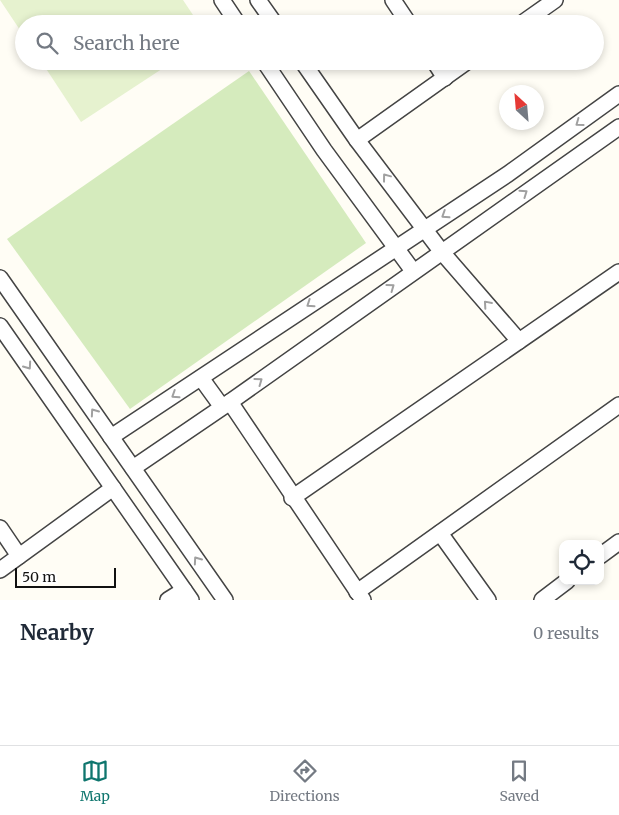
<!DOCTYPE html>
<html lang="en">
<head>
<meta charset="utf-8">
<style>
	:root { --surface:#fff; --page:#f6f6f7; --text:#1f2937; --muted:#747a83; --line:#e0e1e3; --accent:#0f766e }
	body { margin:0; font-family:Merriweather,serif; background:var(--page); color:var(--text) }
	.controls { position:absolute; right:15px; bottom:15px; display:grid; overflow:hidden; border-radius:10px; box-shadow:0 2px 8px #0003 }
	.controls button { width:45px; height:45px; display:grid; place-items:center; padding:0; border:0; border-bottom:1px solid var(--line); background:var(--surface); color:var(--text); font:25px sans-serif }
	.compass { position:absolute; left:499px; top:85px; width:45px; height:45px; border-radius:50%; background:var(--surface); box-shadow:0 2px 8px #0003; rotate:334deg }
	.scale { position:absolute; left:15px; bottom:12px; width:101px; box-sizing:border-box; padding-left:5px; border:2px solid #111; border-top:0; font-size:14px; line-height:18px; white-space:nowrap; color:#111; -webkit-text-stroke:4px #fff; paint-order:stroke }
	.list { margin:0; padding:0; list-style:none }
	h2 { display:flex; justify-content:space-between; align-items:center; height:65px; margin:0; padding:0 20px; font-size:21px }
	h2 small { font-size:16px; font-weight:400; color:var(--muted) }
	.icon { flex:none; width:28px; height:28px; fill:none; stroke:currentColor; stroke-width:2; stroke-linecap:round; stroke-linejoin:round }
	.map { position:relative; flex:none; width:619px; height:600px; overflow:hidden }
	.search { position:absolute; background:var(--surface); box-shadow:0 2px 8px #0003; left:15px; right:15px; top:15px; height:55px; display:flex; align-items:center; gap:12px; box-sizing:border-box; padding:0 18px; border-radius:28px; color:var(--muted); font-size:19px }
	.sheet { height:145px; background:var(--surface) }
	nav { display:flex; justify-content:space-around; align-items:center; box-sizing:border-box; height:70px; border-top:1px solid var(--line); background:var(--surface); font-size:14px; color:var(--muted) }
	nav a { display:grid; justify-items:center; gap:2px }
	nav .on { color:var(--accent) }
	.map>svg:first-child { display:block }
	.green { fill:#d5ebbd }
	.pitch { fill:#e6f2cf }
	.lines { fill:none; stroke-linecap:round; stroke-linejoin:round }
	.street-casing { stroke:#444; stroke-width:18 }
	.street { stroke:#fff; stroke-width:15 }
	.oneway { stroke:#a0a0a0 }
</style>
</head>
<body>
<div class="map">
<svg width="619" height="600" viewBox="0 0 619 600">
	<rect width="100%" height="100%" fill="#fffdf5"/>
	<!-- green -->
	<path class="green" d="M249 71 366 243 130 409 7 239Z"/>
	<!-- pitch -->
	<g class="pitch">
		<path d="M0 0H183L199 24H24V36Z"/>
		<path d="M41 61H174L81 122Z"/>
	</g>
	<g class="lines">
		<defs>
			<g id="street">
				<path d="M222 0 238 24"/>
				<path d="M258 0 275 24"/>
				<path d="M393 0 409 24"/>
				<path d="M521 24 555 0"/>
				<path d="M264 61 324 150 413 271"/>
				<path d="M302 61 357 140 441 251 519 341"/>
				<path d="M434 61 445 78"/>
				<path d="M357 140 468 61"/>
				<path d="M0 278 225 600"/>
				<path d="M0 326 191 600"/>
				<path d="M201 378 222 407"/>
				<path d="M230 402 363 600"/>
				<path d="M111 437 508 174 619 94"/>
				<path d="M133 468 230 402 619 127"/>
				<path d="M292 498 619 272"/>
				<path d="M0 528 19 556"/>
				<path d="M440 533 488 600"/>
				<path d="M600 556 619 542"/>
				<path d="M0 570 113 488"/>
				<path d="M357 592 619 405"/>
				<path d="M168 600 184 590"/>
				<path d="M542 600 567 581"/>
			</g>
		</defs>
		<!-- street casing -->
		<use href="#street" class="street-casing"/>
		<!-- street -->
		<use href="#street" class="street"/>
	</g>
	<!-- one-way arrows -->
	<defs><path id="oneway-chevron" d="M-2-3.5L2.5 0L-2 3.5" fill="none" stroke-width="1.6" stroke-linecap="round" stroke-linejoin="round" transform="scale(1.25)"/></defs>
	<g class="oneway">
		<use href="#oneway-chevron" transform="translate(579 123) rotate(144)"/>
		<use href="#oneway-chevron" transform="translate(386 177) rotate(-127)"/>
		<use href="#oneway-chevron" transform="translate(524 193) rotate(-35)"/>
		<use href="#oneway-chevron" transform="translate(445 215) rotate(147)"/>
		<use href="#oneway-chevron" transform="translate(391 287) rotate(-36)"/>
		<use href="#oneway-chevron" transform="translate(310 304) rotate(146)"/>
		<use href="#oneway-chevron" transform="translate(487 304) rotate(-131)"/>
		<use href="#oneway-chevron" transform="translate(28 366) rotate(55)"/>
		<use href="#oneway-chevron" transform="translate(259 381) rotate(-36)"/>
		<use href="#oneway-chevron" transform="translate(175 395) rotate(147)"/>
		<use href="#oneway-chevron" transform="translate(94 412) rotate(-125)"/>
		<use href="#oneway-chevron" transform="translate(197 560) rotate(-125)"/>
	</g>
</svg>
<div class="controls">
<button><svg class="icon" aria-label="locate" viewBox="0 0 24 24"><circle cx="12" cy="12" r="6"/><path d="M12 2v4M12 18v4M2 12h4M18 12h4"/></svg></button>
</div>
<svg class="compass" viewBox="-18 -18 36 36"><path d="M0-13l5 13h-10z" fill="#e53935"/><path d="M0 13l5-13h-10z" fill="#747a83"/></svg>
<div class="scale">50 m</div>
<div class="search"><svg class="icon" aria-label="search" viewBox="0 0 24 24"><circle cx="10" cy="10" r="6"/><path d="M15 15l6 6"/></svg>Search here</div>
</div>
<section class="sheet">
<h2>Nearby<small>0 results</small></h2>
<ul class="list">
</ul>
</section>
<nav>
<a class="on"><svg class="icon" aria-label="map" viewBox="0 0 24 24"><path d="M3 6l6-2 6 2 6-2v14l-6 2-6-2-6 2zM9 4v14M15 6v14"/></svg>Map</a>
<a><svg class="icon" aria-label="directions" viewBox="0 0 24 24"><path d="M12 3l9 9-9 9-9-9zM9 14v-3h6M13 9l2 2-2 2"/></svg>Directions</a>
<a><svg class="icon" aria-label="saved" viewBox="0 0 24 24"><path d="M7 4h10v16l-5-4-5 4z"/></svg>Saved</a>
</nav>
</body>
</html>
